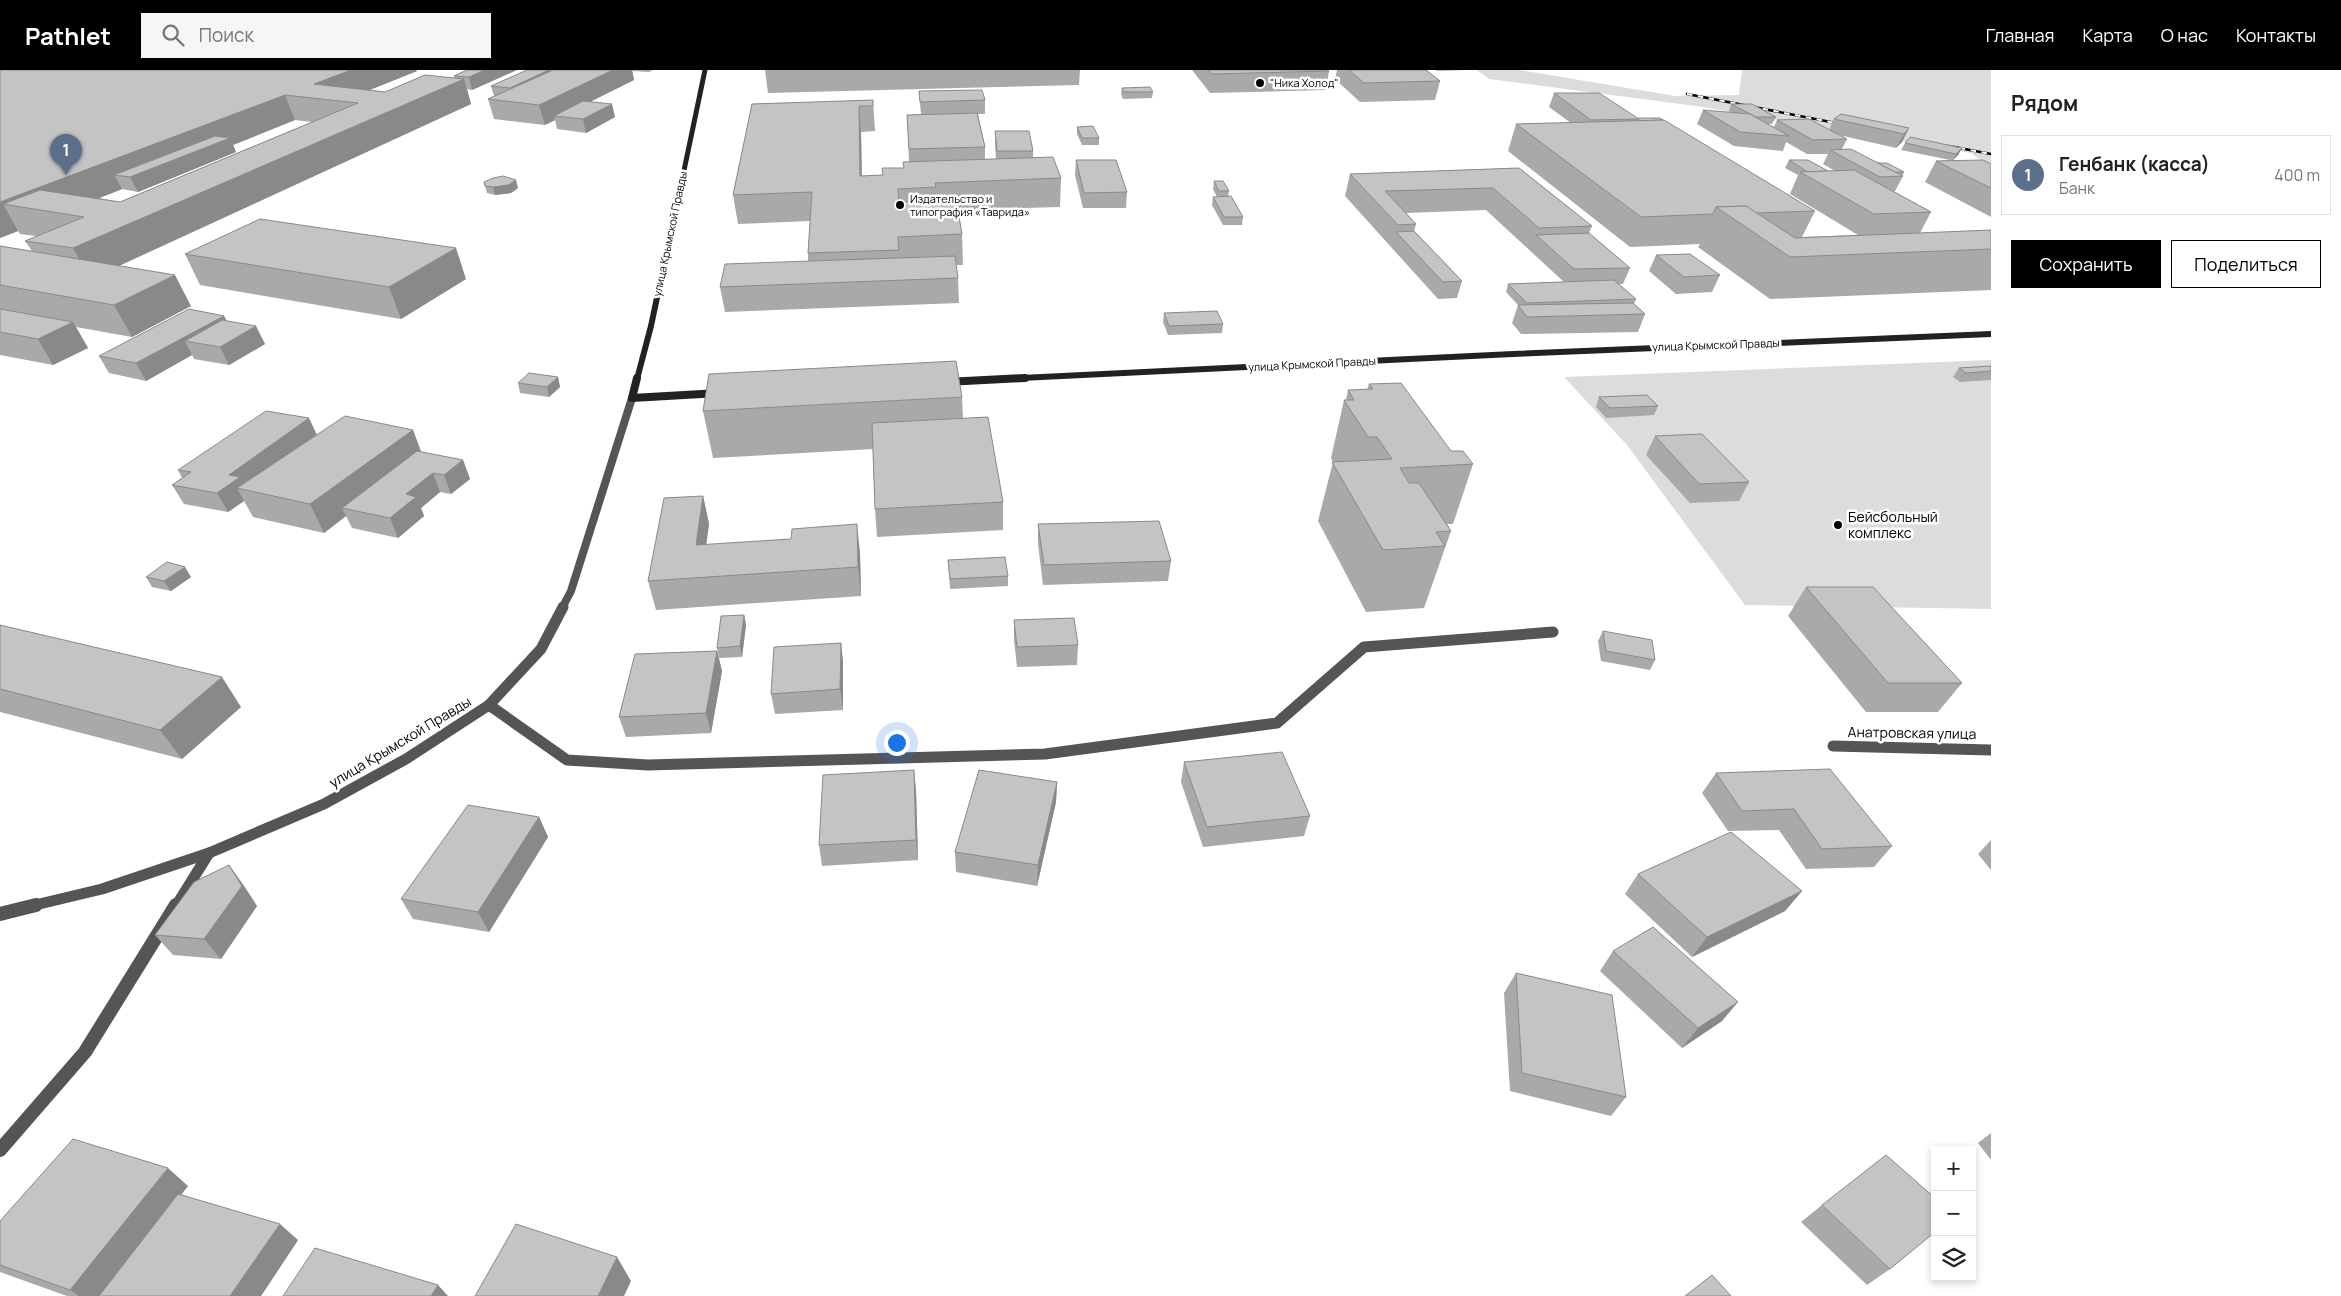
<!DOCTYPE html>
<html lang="ru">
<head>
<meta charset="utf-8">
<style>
	:root { --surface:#fff; --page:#f6f6f6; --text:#222; --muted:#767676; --line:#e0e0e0; --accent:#000 }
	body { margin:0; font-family:Manrope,sans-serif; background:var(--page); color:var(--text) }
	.controls { position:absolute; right:15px; bottom:15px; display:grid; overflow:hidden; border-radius:0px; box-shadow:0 2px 8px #0003 }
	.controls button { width:45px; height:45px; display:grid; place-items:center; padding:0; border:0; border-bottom:1px solid var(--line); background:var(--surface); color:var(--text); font:25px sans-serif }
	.you { position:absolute; left:896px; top:672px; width:18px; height:18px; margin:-12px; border:4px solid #fff; border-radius:50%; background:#1a73e8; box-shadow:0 0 0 8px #1a73e833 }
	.badge { display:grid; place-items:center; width:32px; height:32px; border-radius:50%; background:var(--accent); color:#fff; font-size:16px; font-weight:700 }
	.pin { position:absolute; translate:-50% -41px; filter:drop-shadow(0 1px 2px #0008) }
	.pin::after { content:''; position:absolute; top:26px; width:18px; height:15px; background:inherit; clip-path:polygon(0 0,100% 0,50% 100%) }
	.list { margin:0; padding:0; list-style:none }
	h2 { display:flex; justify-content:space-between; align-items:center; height:65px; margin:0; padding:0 20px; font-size:21px }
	h2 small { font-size:16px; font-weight:400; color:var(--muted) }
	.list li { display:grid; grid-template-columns:32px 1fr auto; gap:15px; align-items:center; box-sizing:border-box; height:80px; margin:0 10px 10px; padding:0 10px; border:1px solid var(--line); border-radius:0px }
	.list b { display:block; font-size:19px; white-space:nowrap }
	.list p { margin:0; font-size:16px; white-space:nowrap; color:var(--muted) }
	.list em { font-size:16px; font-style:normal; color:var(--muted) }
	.actions { display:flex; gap:10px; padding:15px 20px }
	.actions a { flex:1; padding:11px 0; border:1px solid var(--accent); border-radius:0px; text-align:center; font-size:18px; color:var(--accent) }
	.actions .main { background:var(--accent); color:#fff }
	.icon { flex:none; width:28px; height:28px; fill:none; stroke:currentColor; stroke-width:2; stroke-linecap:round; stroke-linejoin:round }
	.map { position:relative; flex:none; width:1991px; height:1226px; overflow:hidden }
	header { display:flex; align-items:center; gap:30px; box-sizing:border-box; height:70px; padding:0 25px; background:var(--accent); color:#fff }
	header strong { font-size:24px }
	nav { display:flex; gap:28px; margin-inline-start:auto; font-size:18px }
	.search { width:350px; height:45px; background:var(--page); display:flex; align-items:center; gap:12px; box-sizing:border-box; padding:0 18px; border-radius:0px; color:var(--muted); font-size:19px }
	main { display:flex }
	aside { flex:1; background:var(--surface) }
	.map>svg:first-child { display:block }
	.green { fill:#dcdcdc }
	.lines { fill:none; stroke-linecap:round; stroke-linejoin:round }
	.street-far2 { stroke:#555; stroke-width:8 }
	.street-far1 { stroke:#555; stroke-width:11 }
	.street { stroke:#555; stroke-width:14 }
	.secondary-far2 { stroke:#222; stroke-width:5 }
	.secondary-far1 { stroke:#222; stroke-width:6 }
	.secondary { stroke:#222; stroke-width:8 }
	.rail-casing { stroke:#000; stroke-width:2.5 }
	.rail { stroke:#fff; stroke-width:2; stroke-dasharray:5.5; stroke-linecap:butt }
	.wall { fill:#a9a9a9; fill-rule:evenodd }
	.shaded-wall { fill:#898989 }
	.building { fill:#c4c4c4; stroke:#898989 }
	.poi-dot { fill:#000; stroke:#fff; stroke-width:2 }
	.labels { text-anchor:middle; stroke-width:5; stroke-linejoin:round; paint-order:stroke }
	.far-poi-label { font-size:11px; fill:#000; stroke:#fff; text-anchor:start }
	.far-street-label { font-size:11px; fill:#000; stroke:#fff }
	.poi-label { font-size:14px; fill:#000; stroke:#fff; text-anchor:start }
	.street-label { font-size:14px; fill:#000; stroke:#fff }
</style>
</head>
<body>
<header>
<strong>Pathlet</strong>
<div class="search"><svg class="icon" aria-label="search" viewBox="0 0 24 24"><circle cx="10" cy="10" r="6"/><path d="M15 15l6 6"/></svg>Поиск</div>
<nav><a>Главная</a><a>Карта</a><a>О нас</a><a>Контакты</a></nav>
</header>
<main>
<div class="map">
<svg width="1991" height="1226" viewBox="0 0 1991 1226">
	<rect width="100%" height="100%" fill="#fff"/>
	<!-- green -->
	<g class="green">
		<path d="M1477 0H1520L1675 26 1739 25 1742 0H1991V98L1971 83 1696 36 1489 9Z"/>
		<path d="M1991 290V539L1745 535 1627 375 1564 307Z"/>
	</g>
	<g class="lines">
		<!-- street-far2 -->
		<path class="street-far2" d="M562 538 571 521 632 328"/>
		<!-- street-far1 -->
		<g class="street-far1">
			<path d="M489 635 567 690 648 695 1045 684 1277 653 1364 577 1553 562"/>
			<path d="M1833 676 1991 680"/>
			<path d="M31 836 102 819 209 783 324 734 406 689 489 635 541 579 563 537"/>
			<path d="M176 836 209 783"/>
		</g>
		<!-- street -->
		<g class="street">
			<path d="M0 844 36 835"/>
			<path d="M0 1080 85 982 176 835"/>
		</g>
		<!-- secondary-far2 -->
		<path class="secondary-far2" d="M677 134 705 0"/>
		<!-- secondary-far1 -->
		<g class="secondary-far1">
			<path d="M637 309 651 256 677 133"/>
			<path d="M1000 309 1513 284 1991 264"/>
		</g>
		<!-- secondary -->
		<g class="secondary">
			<path d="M637 308 632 328 719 323"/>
			<path d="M946 312 1025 308"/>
		</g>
		<defs>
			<g id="rail">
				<path d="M1687 24 1846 55"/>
				<path d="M1949 76 1991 84"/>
			</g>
		</defs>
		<!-- rail casing -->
		<use href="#rail" class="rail-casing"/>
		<!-- rail -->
		<use href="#rail" class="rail"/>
	</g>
	<!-- wall -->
	<g class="wall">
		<path d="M0 0H416L417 1 370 20 385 22 455 8 454 6 467 0H517L472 20 467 19 471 34 119 196 191 236 132 267 76 257 88 278 53 295 0 285V176L32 181 25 171 36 166 20 164 18 161 0 168ZM295 50 312 52 120 132 99 128 122 119 138 122 236 82 233 75Z"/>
		<path d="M527 0H653L649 2 632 1 634 10 591 31 615 47 586 63 557 59 555 50 545 55 494 49 488 29 494 26 491 16Z"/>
		<path d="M765 0H1080L1079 15 768 23Z"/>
		<path d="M1192 0H1328L1329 1 1326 20 1210 23Z"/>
		<path d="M1337 0H1426L1440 11 1435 30 1360 32 1335 9Z"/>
		<path d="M1436 0H1465L1437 1Z"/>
		<path d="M1122 18 1153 22 1152 28 1123 29 1121 24Z"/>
		<path d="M919 21 985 30V44H978L985 77V89H996L995 75V61L1033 81V87L1061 108 1060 137 958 140 962 164 963 195H956L958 208 959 233 725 242 720 217 808 191V183L810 151 738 154 733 125 752 34 873 30 875 61 861 62 862 106 883 105 904 98 909 91 907 45 921 44Z"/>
		<path d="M1554 23 1638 48 1815 141 1802 167 1858 165 1790 124 1798 105 1785 98 1789 90 1828 101H1835L1823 94 1828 84H1807L1786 72 1783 81 1734 76 1697 54 1703 40 1731 43 1729 41 1731 34 1776 47 1772 54H1767L1774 57 1777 50 1829 60 1834 49 1909 58 1902 72 1896 78 1839 65 1847 69 1842 79 1904 102 1902 106H1903L1895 121H1893L1931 142 1920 163 1991 160V220L1770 229 1698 177 1700 174 1630 177 1508 81 1516 54 1571 53 1549 37Z"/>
		<path d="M1077 57 1099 68V75H1082L1077 64Z"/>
		<path d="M1905 73 1962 78 1958 85 1953 90 1991 94V147L1925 112 1936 91 1950 90 1901 80Z"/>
		<path d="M1076 90 1127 122 1126 138H1083L1075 105Z"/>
		<path d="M1519 98 1592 156 1589 163 1630 198 1623 214H1619L1636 229 1634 234 1645 244 1638 262 1521 264 1512 253 1518 235 1506 222 1508 214 1564 212 1486 140 1406 143 1416 154 1414 161 1462 211 1457 228 1438 229 1345 126 1350 104Z"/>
		<path d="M1214 111 1229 121 1228 126 1243 147 1242 155H1223L1212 135 1213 127H1217L1213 119Z"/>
		<path d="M484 112 518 118 511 123 495 125 487 123Z"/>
		<path d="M185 184 466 209 401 249 200 215Z"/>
		<path d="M1656 185 1720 205 1712 222 1676 224 1649 201Z"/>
		<path d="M1164 243 1223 254 1222 263 1168 265 1163 252Z"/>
		<path d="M224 246 227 251 265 274 229 295 194 289 192 285 146 311 109 303 99 286Z"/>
		<path d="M1991 296V310L1960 312 1953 307 1959 298Z"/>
		<path d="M558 307 560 317 549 327 520 323 518 313Z"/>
		<path d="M1369 314 1451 381 1473 394 1453 454H1447L1451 461 1424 538 1366 542 1318 451 1333 392 1331 388 1344 330H1346L1348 320H1367Z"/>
		<path d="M962 327 963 348 1003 432V460L877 467 875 439 873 379 713 388 703 341Z"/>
		<path d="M1599 327 1658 336 1654 345 1606 348 1596 337Z"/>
		<path d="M413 360 421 382 463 390 470 409 451 424 440 422 421 438 424 446 398 468 352 458 346 446 324 463 253 447 244 431 228 442 184 434 172 415 182 408 178 400 317 365Z"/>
		<path d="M1655 366 1749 412 1739 431 1690 433 1646 385Z"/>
		<path d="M703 426 709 454 706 475 791 469 860 483 861 526 656 540 648 511Z"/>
		<path d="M1038 454 1171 491 1168 511 1043 515 1038 474Z"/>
		<path d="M948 490 1008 506V516L950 519Z"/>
		<path d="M146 507H191L171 521 152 517Z"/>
		<path d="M1806 517 1962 613 1938 642H1866L1788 546Z"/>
		<path d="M744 545 746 555 742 587 719 588 717 578Z"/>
		<path d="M1014 550 1078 575 1077 595 1017 597 1014 570Z"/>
		<path d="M0 555 241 637 182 689 0 642Z"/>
		<path d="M1603 561 1655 590 1650 600 1601 591 1598 571Z"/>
		<path d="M841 573 843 593V640L775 644 771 624Z"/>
		<path d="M717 581 722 601 711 663 626 667 619 647Z"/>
		<path d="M1184 692 1310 746 1304 766 1203 777 1181 712Z"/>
		<path d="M914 700 916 721 918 790 822 796 819 775Z"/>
		<path d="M1716 703 1892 776 1874 797 1806 799 1779 760 1728 761 1702 723Z"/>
		<path d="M1057 712 1056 732 1037 816 956 802 955 782Z"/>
		<path d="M539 747 548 767 489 862 413 849 401 829Z"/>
		<path d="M1991 770V800L1978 784Z"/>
		<path d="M229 795 244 816 257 836 221 889 173 885 155 865Z"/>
		<path d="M1638 804 1802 821 1785 841 1692 887 1625 824Z"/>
		<path d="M1613 881 1722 951 1682 978 1600 901Z"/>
		<path d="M1516 903 1626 1027 1611 1046 1510 1021 1504 923Z"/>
		<path d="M1991 1063V1090L1978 1073Z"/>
		<path d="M188 1116 181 1124 298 1170 261 1226H67L0 1202V1151Z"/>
		<path d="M1822 1135 1890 1199 1867 1215 1801 1152Z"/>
	</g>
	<!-- shaded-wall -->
	<g class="shaded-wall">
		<path d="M351 0H416L417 1 342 31 314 14Z"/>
		<path d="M485 0H517L472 20 469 7Z"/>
		<path d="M549 0H566L513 31 510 18Z"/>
		<path d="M613 0H632L634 10 562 46H554L555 50 545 55 539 35Z"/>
		<path d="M464 9 471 34 90 209 73 178Z"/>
		<path d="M285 25 295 50 233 75 236 82 138 122 130 107 114 105 122 119 62 143 3 134 18 161 0 168V132Z"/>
		<path d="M612 34 615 47 586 63 583 49Z"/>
		<path d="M859 36 861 62 862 134 860 106Z"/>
		<path d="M1909 58 1902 72 1896 78 1904 64Z"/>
		<path d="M1962 78 1958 85 1952 91 1956 84Z"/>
		<path d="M516 110 518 118 511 123 495 125 493 117Z"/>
		<path d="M456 178 466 209 401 249 389 217Z"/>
		<path d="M175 205 191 236 132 267 114 235Z"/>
		<path d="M224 246 233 263 185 271 192 285 146 311 136 293Z"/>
		<path d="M73 252 88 278 53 295 38 269Z"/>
		<path d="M256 256 265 274 229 295 220 277Z"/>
		<path d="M558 307 560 317 549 327 547 317Z"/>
		<path d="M309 348 318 367 237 418 244 431 228 442 217 423 229 405Z"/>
		<path d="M413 360 423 387 342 438 346 446 324 463 310 434Z"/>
		<path d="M463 390 470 409 451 424 444 405Z"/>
		<path d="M433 403 440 422 421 438 424 446 398 468 390 448 406 424Z"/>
		<path d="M703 426 709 454 702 504 696 475Z"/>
		<path d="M857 454 860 483 861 526 858 497Z"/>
		<path d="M185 497 191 507 171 521 164 511Z"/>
		<path d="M744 545 746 555 742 587 740 576Z"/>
		<path d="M841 573 843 593V640L840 619Z"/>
		<path d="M717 581 722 601 711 663 706 643Z"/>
		<path d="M222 607 241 637 182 689 160 660Z"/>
		<path d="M914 700 916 721 918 790 916 770Z"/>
		<path d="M1057 712 1056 732 1037 816 1038 795Z"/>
		<path d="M539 747 548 767 489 862 478 842Z"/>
		<path d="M229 795 244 816 257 836 221 889 204 869Z"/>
		<path d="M1802 821 1785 841 1692 887 1707 867Z"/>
		<path d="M1738 932 1722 951 1682 978 1698 958Z"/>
		<path d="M168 1098 188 1116 101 1226H79L70 1220Z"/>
		<path d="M280 1154 298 1170 261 1226H230Z"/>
		<path d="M617 1187 631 1211 624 1226H598Z"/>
		<path d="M438 1215 448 1226H431Z"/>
	</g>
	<!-- building -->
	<g class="building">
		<path d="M0 0H351L314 14 385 22 425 5 464 9 73 178 25 171 84 147 3 134 40 120 120 132 358 33 285 25 0 132Z"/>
		<path d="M467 0H485L469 7 454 6Z"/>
		<path d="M527 0H549L510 18 491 16Z"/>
		<path d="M553 0H613L539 35 488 29Z"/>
		<path d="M1208 0H1328L1329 1 1212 4Z"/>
		<path d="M1349 0H1426L1440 11 1364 13Z"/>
		<path d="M1150 17 1153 22H1124L1122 18Z"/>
		<path d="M982 20 985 30 920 32 919 21Z"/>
		<path d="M1554 23H1599L1639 49 1591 50Z"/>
		<path d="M873 30V36H859L860 106 883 105 882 98H904L903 92 1053 87 1061 108 935 113 936 117 898 119 899 132 956 130 962 164 898 167 899 180 808 183 812 122 733 125 752 34Z"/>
		<path d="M583 31 612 34 583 49 554 46Z"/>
		<path d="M1731 34H1752L1776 47H1756Z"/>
		<path d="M1703 40 1750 44 1789 66 1740 62Z"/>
		<path d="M977 43 985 77 909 79 907 45Z"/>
		<path d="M1841 44 1909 58 1904 64 1834 49Z"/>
		<path d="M1638 48H1660L1663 50 1638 51 1639 49Z"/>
		<path d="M1809 49 1847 69 1813 70 1777 50Z"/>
		<path d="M1664 50 1815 141 1756 143 1746 136 1716 137 1713 144 1641 147 1516 54Z"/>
		<path d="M1093 56 1099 68H1082L1077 57Z"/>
		<path d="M995 61H1029L1033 81H997Z"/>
		<path d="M215 66 230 68 130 107 114 105Z"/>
		<path d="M1910 67 1962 78 1956 84 1905 73Z"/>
		<path d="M1851 79 1903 106 1880 107 1830 80Z"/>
		<path d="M1076 90H1116L1127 122 1084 123Z"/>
		<path d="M1789 90H1808L1828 101 1808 102Z"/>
		<path d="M1983 90 1991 94V118L1936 91Z"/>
		<path d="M1878 93H1887L1904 102H1895Z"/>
		<path d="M1519 98 1592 156 1539 158 1493 118 1385 121 1416 154 1398 155 1350 104Z"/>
		<path d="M1854 100 1931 142 1874 144 1800 102Z"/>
		<path d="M503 106 516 110 508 115 493 117 485 116 484 112 493 108Z"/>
		<path d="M1214 111H1223L1229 121H1219Z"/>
		<path d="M1231 126 1243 147H1224L1213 127Z"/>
		<path d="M1746 136 1795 168 1991 160V179L1790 187 1716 137Z"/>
		<path d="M260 149 456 178 389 217 185 184Z"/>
		<path d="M1414 161 1462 211 1443 212 1396 162Z"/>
		<path d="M1589 163 1630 198 1574 199 1536 165Z"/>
		<path d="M0 176 175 205 114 235 0 215Z"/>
		<path d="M1690 184 1720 205 1684 207 1656 185Z"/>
		<path d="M955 186 958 208 720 217 725 194Z"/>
		<path d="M1614 210 1636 229 1527 233 1508 214Z"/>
		<path d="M1633 233 1645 244 1527 247 1518 235Z"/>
		<path d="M0 239 73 252 38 269 0 262Z"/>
		<path d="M189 239 224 246 136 293 99 286Z"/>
		<path d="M1217 241 1223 254 1169 256 1164 243Z"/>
		<path d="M222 250 256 256 220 277 185 271Z"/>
		<path d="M956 291 962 327 703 341 709 304Z"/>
		<path d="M1991 296V301L1966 303 1959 298Z"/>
		<path d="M529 303 558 307 547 317 518 313Z"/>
		<path d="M1401 313 1451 381H1463L1473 394 1400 398 1409 413H1419L1451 461 1436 462 1445 476 1383 480 1332 392 1392 389 1377 367H1368L1344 330H1354L1348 320 1373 319 1369 314Z"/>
		<path d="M1647 325 1658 336 1610 338 1599 327Z"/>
		<path d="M266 341 309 348 229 405 240 407 217 423 172 415 191 402 178 400Z"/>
		<path d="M345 346 413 360 310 434 237 418Z"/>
		<path d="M988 347 1003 432 875 439 872 353Z"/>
		<path d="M1702 364 1749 412 1699 414 1655 366Z"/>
		<path d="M417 381 463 390 444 405 433 403 406 424 416 427 390 448 342 438Z"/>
		<path d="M703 426 696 475 791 469 792 459 857 454 858 497 648 511 664 428Z"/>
		<path d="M1159 451 1171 491 1044 495 1038 454Z"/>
		<path d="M1005 487 1008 506 950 509 948 490Z"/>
		<path d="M167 492 185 497 164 511 146 507Z"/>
		<path d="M1806 517H1873L1962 613H1888Z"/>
		<path d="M744 545 740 576 717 578 721 546Z"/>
		<path d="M1074 548 1078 575 1017 577 1014 550Z"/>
		<path d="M0 555 222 607 160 660 0 619Z"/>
		<path d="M1603 561 1652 570 1655 590 1606 581Z"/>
		<path d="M841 573 840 619 771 624 774 577Z"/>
		<path d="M717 581 706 643 619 647 635 584Z"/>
		<path d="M1282 682 1310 746 1207 757 1184 692Z"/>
		<path d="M1830 699 1892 776 1822 779 1794 739 1742 741 1716 703Z"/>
		<path d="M914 700 916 770 819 775 823 705Z"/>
		<path d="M979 700 1057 712 1038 795 955 782Z"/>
		<path d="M468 735 539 747 478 842 401 829Z"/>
		<path d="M1731 762 1802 821 1707 867 1638 804Z"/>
		<path d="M229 795 242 816 204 869 155 865 194 812Z"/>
		<path d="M1653 857 1738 932 1698 958 1613 881Z"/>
		<path d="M1516 903 1612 925 1626 1027 1522 1003Z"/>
		<path d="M73 1069 168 1098 70 1220 0 1195V1151Z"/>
		<path d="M1886 1085 1935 1128V1162L1890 1199 1822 1135Z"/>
		<path d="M178 1124 280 1154 230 1226H99Z"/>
		<path d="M516 1154 617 1187 598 1226H475Z"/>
		<path d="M315 1178 438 1215 431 1226H283Z"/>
		<path d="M1712 1205 1731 1226H1685Z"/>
	</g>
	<!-- markers -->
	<g class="poi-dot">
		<circle cx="1260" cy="13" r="5"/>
		<circle cx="900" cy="135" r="5"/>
		<circle cx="1838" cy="455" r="5"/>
	</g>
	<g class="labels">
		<!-- far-poi labels -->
		<g class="far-poi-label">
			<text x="1270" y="17">"Ника Холод"</text>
			<text x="910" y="133">Издательство и<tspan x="910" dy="13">типография «Таврида»</tspan></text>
		</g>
		<!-- far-street labels -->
		<g class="far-street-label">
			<text transform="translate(670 164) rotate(-78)" y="4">улица Крымской Правды</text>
			<text transform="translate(1716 275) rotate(-2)" y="4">улица Крымской Правды</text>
			<text transform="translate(1312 294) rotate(-3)" y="4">улица Крымской Правды</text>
		</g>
		<!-- poi labels -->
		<g class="poi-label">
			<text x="1848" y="452">Бейсбольный<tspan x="1848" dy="16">комплекс</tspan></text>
		</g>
		<!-- street labels -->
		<g class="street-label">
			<text transform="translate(1912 663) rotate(1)" y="5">Анатровская улица</text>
			<text transform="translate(400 672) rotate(-31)" y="5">улица Крымской Правды</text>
		</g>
	</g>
</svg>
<div class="controls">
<button>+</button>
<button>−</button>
<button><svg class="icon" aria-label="layers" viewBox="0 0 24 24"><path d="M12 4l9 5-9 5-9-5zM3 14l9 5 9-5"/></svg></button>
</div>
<div class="you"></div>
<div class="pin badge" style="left:66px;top:105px;background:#5c6f8a">1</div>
</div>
<aside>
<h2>Рядом<small></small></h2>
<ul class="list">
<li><span class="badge" style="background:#5c6f8a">1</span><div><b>Генбанк (касса)</b><p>Банк</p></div><em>400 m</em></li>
</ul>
<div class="actions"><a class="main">Сохранить</a><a>Поделиться</a></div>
</aside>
</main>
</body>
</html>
